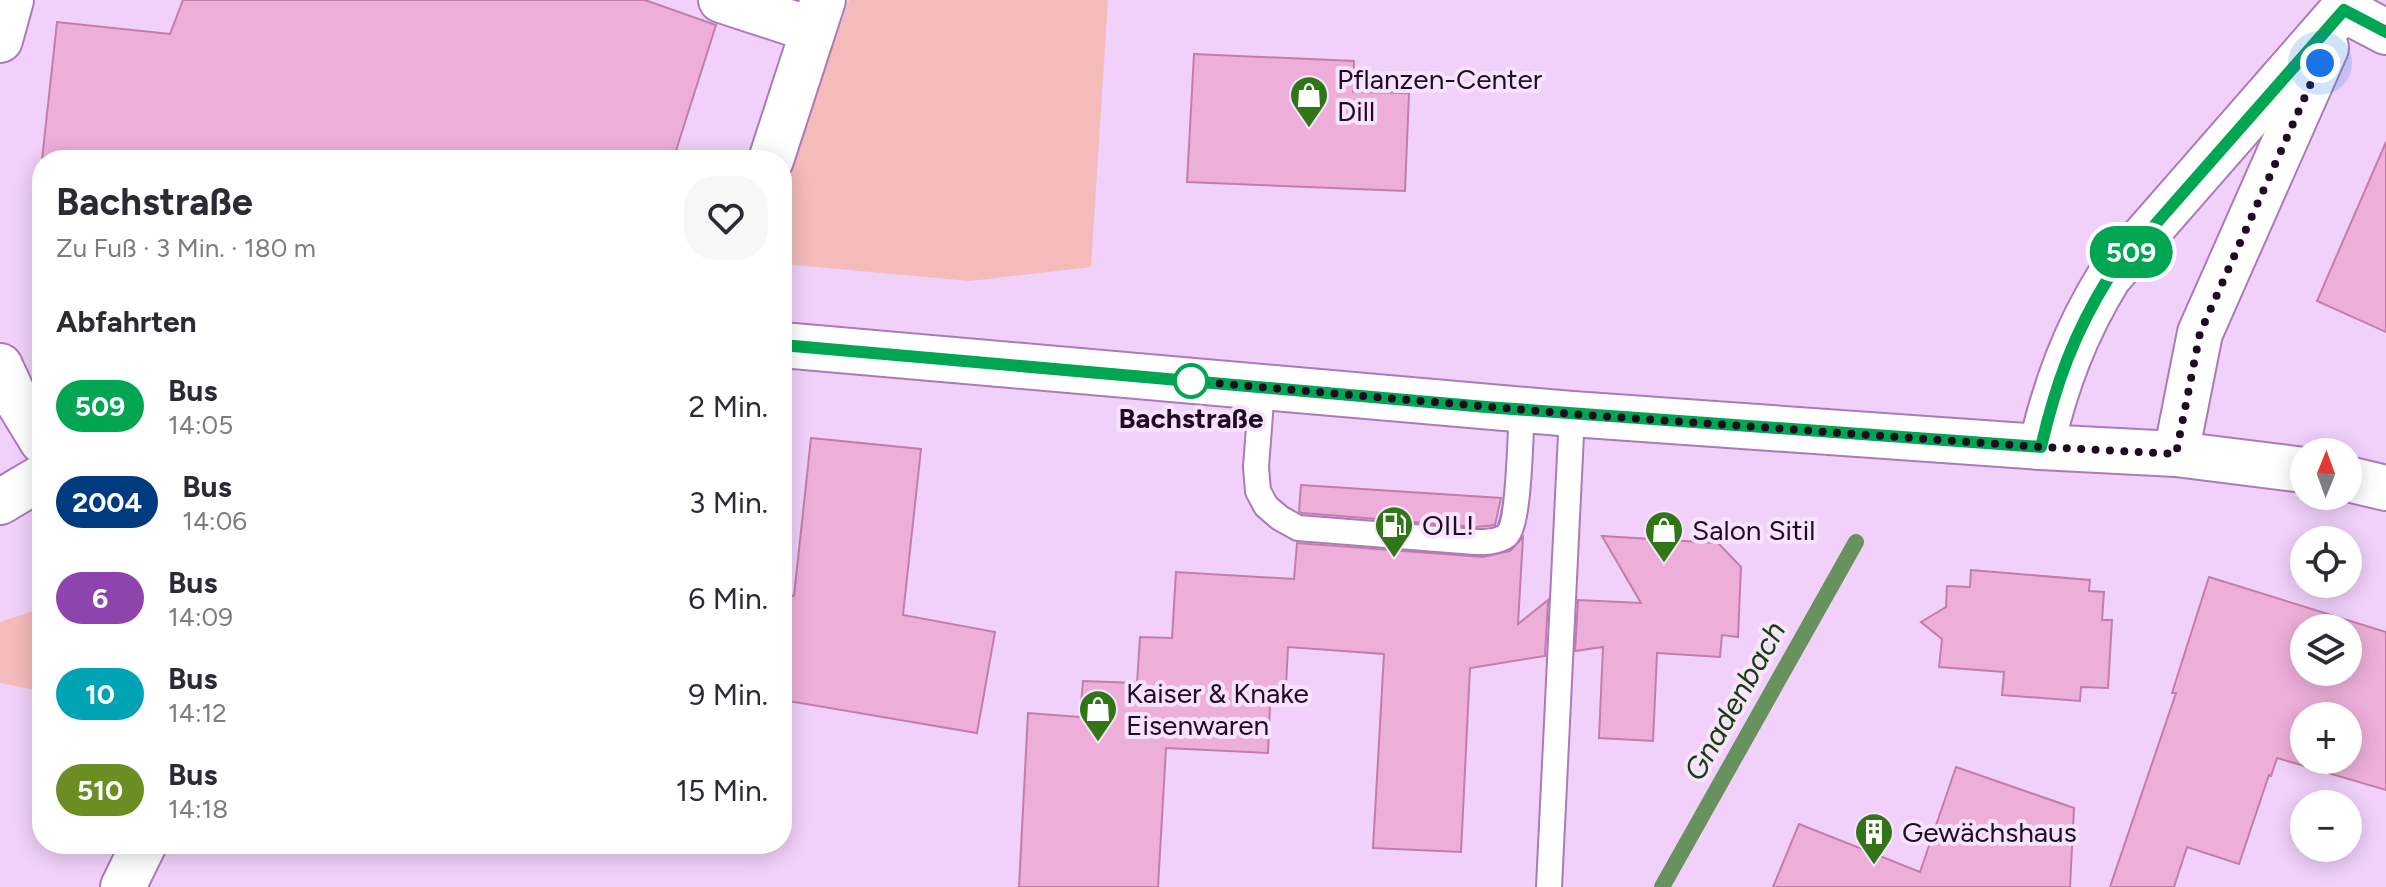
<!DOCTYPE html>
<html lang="de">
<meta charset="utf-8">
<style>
:root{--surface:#fff;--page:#f7f7f7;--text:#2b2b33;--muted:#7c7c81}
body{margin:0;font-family:Figtree,sans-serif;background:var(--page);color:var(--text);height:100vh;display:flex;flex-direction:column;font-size:30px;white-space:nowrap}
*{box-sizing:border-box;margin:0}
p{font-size:26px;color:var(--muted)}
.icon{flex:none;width:44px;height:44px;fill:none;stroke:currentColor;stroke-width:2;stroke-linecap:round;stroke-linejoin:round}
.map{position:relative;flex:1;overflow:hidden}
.sheet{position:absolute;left:32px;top:150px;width:760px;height:704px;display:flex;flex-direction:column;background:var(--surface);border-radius:32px;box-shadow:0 4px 20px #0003}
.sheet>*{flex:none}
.badge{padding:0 16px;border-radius:26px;font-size:28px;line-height:52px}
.needle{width:52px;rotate:1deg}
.tools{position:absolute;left:2290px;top:438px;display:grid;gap:16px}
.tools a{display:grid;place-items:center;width:72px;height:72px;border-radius:50%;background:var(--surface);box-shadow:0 4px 20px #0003;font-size:40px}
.you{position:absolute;width:40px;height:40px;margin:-20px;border:6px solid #fff;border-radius:50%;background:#1a73e8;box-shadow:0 0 0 12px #1a73e833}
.map>.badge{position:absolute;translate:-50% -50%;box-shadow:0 0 0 4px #fff}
h2{padding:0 24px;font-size:30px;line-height:72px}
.round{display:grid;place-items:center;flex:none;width:84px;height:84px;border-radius:32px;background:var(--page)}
.head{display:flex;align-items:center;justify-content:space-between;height:136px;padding:0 24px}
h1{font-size:38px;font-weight:700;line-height:60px}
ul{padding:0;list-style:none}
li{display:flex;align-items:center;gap:24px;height:96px;padding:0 24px}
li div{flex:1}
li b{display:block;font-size:30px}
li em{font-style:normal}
li .badge{min-width:88px;font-weight:700;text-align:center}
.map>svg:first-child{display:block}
.green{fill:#f4bbba}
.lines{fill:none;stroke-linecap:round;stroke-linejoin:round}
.stream{stroke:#68925d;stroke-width:16}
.building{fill:#edafd9;stroke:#c37dad;stroke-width:2;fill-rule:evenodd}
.service-casing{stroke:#ab7ab8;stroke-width:28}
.minor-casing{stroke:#ab7ab8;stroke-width:48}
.secondary-casing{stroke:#ab7ab8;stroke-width:48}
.service{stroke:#fff;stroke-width:24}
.minor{stroke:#fff;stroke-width:44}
.secondary{stroke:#fff;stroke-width:44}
.line-casing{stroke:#fff;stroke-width:18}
.line{stroke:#00a651;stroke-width:12}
.walk{stroke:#1f0c24;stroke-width:8;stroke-dasharray:0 14.4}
.stop-dot{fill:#fff;stroke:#00a651;stroke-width:4}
.labels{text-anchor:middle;stroke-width:8;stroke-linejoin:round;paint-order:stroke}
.poi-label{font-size:28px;fill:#1f0c24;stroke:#f8e3fe;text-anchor:start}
.stop-label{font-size:28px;font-weight:bold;fill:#1f0c24;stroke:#f8e3fe}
.water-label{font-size:30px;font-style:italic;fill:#153f05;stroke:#f8e3fe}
</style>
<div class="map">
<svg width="2386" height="887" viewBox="0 0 2386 887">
<rect width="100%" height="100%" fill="#f1d1fa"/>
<!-- green -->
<g class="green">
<polygon points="849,0 1108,0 1091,267 970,281 782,264 784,190"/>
<polygon points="42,608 42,691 0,683 0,622"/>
</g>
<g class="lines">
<!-- stream -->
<polyline class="stream" points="1662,887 1856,542"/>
</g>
<!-- building -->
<g class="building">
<polygon points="183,0 645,0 716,25 673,160 42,160 57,22 170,34"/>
<polygon points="1194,54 1354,61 1353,92 1409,93 1405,191 1187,182"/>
<polygon points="2386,142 2386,332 2317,301"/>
<polygon points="811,438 921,449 903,615 995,632 977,733 782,700 782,594 794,596"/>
<polygon points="1301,485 1501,498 1495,525 1476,527 1302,513 1299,511"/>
<polygon points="1602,536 1718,543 1741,567 1738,637 1722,635 1720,657 1657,653 1653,741 1599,738 1603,647 1575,651 1578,600 1641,603"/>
<polygon points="1523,537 1518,624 1548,600 1545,656 1470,668 1461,852 1373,848 1384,654 1288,647 1285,705 1270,705 1268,753 1166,748 1158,887 1019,887 1028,713 1080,717 1083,681 1137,683 1140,637 1172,638 1176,572 1294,579 1297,543 1483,557 1510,551"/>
<polygon points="1971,570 2090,580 2089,591 2104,592 2102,620 2112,620 2108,688 2081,687 2080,701 2002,695 2004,672 1939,667 1942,639 1921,622 1946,607 1947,586 1970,587"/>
<path d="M 2209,577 L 2386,632 L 2386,790 L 2277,758 L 2271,776 L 2269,775 L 2239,864 L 2187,847 L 2174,887 L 2110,887 L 2176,693 L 2172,693 ZM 2304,628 L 2348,628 L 2348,672 L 2304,672 ZM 2304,716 L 2348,716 L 2348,760 L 2304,760 Z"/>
<polygon points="1956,767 2074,808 2070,887 1773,887 1799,824 1920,872"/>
</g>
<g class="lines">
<!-- service casing -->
<g class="service-casing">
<g id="service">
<path d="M 1262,388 L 1256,467 L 1258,491 L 1266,506 L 1280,518 L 1298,528 L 1475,542 C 1485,542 1498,542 1506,536 C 1520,525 1520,431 1522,410"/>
<polyline points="1549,887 1572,414"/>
</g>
</g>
<!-- minor casing -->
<g class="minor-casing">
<g id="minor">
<polyline points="721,0 813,30"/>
<polyline points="2344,10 2386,32"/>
<polyline points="0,40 11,0"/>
<polyline points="771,160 823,0"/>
<polyline points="0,366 12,392 42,441"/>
<path d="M 2041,447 C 2056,384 2075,332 2109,277 L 2351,0"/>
<polyline points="2176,454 2200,333 2326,48"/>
<polyline points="123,887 144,844"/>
</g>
</g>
<!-- secondary casing -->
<g class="secondary-casing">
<g id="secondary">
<polyline points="782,345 1572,414 2041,447 2176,454 2304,470"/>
<polyline points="2348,479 2386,488"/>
<polyline points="0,502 42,477"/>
</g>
</g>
<!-- service -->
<use href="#service" class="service"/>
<!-- minor -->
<use href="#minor" class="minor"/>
<!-- secondary -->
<use href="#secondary" class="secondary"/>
</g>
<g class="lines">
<!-- line casing -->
<g class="line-casing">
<path id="line" d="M 782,345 L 1486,407 L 2041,447 C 2056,383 2074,333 2109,277 L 2344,10 L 2386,32"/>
</g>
<!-- line -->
<use href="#line" class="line"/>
<!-- walk -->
<polyline class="walk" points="1191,381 1572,414 2041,447 2176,454 2200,333 2320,63"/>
</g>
<!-- icons -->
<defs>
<g id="shop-pin" transform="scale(2)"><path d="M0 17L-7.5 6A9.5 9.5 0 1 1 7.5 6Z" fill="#307617" stroke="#f8e3fe"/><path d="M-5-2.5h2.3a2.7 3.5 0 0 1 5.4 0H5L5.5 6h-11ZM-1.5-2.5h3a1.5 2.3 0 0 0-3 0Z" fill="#fff"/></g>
<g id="fuel-pin" transform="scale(2)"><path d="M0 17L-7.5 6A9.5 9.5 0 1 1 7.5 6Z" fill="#307617" stroke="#f8e3fe"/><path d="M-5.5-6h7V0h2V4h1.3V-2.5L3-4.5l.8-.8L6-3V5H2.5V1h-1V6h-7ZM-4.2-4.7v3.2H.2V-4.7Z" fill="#fff"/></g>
<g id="building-pin" transform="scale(2)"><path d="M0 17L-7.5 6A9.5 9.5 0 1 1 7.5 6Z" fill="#307617" stroke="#f8e3fe"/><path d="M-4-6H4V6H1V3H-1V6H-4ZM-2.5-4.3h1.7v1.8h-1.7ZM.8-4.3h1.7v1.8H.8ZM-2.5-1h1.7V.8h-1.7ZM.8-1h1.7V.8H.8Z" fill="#fff"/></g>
</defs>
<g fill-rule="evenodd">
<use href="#shop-pin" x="1309" y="95"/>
<use href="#fuel-pin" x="1394" y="525"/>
<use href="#shop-pin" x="1664" y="530"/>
<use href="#shop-pin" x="1098" y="709"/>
<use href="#building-pin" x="1874" y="832"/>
</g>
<!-- markers -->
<circle class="stop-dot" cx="1191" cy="381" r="16"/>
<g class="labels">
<!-- poi labels -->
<g class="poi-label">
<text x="1337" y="89">Pflanzen-Center<tspan x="1337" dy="32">Dill</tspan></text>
<text x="1422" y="535">OIL!</text>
<text x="1692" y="540">Salon Sitil</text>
<text x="1126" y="703">Kaiser &amp; Knake<tspan x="1126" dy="32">Eisenwaren</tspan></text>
<text x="1902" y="842">Gewächshaus</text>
</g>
<!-- stop labels -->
<g class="stop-label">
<text x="1191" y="428">Bachstraße</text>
</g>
<!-- water labels -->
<g class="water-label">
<text transform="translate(1735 701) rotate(-61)" y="10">Gnadenbach</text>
</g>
</g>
</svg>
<div class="tools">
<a><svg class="needle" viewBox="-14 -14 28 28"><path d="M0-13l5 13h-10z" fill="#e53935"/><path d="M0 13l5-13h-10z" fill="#7c7c81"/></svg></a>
<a><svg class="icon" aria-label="locate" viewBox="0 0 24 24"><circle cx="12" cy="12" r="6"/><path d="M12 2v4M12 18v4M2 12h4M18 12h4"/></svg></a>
<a><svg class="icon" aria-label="layers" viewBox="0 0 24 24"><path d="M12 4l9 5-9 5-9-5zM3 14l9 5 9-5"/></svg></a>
<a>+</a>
<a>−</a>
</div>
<div class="you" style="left:2320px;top:63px"></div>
<b class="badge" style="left:2131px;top:252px;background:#00a651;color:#fff">509</b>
<section class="sheet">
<div class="head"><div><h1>Bachstraße</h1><p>Zu Fuß · 3 Min. · 180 m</p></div><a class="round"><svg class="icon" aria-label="heart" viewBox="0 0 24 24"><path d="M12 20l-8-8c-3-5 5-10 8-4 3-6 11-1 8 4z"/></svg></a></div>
<h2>Abfahrten</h2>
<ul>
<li><span class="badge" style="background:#00a651;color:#fff">509</span><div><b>Bus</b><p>14:05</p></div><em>2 Min.</em></li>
<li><span class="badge" style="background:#003b80;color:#fff">2004</span><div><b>Bus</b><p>14:06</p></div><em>3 Min.</em></li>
<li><span class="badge" style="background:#8e44ad;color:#fff">6</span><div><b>Bus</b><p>14:09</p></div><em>6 Min.</em></li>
<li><span class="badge" style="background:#00a3b4;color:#fff">10</span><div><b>Bus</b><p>14:12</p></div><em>9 Min.</em></li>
<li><span class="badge" style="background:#6b8e23;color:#fff">510</span><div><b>Bus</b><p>14:18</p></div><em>15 Min.</em></li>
</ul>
</section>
</div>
